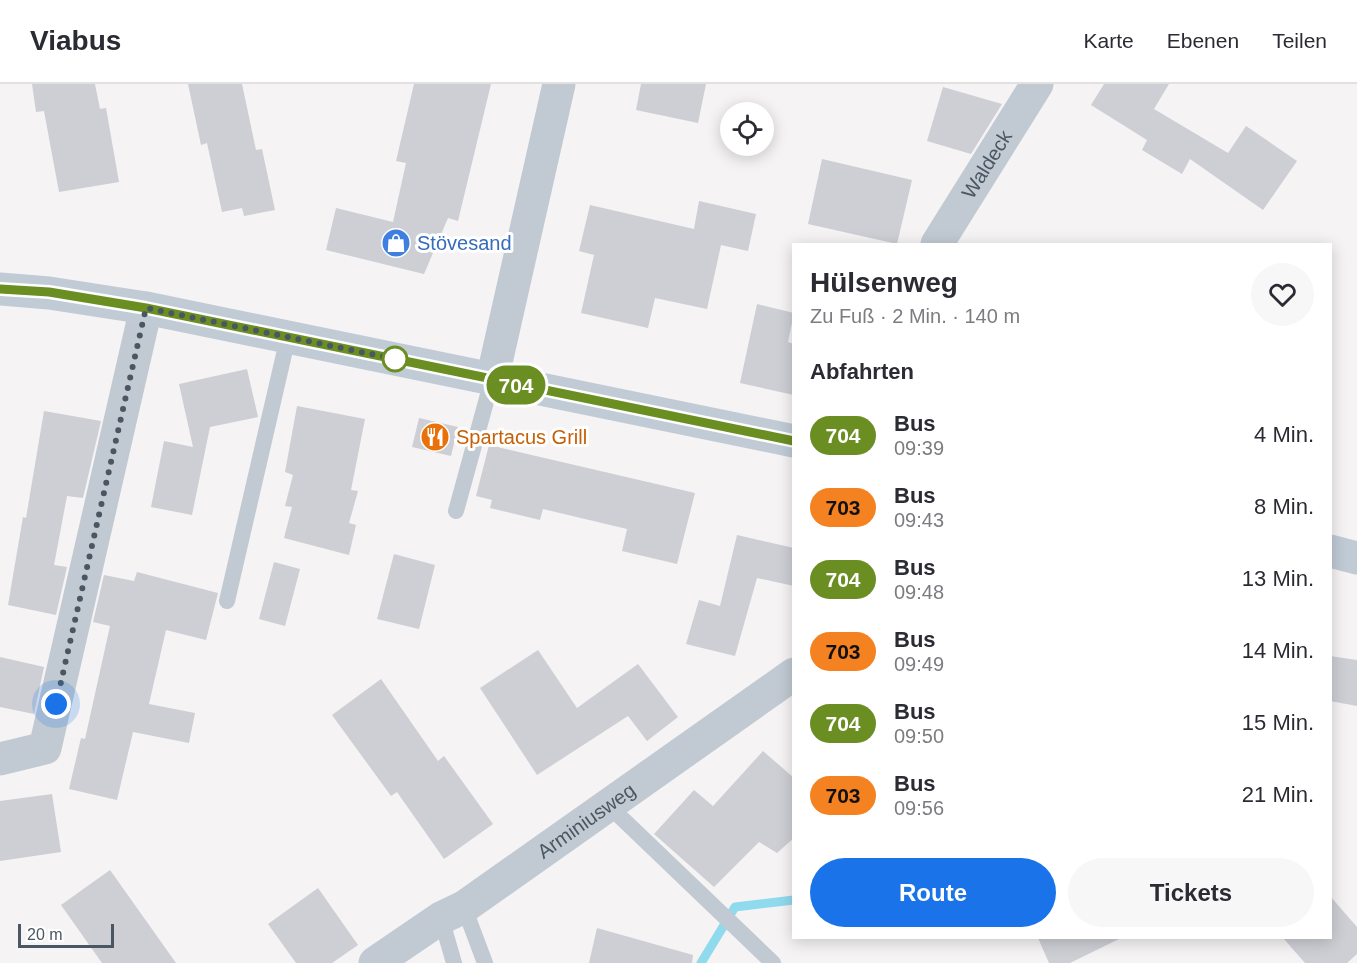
<!DOCTYPE html>
<html lang="de">
<meta charset="utf-8">
<style>
:root{--surface:#fff;--page:#f7f7f7;--text:#2b2b33;--muted:#7c7c81;--line:#e1e1e2;--accent:#1a73e8}
body{margin:0;font-family:Helvetica,sans-serif;background:var(--page);color:var(--text);height:100vh;display:flex;flex-direction:column;font-size:22px;white-space:nowrap}
*{box-sizing:border-box;margin:0}
p{font-size:20px;color:var(--muted)}
.icon{flex:none;width:33px;height:33px;fill:none;stroke:currentColor;stroke-width:2;stroke-linecap:round;stroke-linejoin:round}
.map{position:relative;flex:1;overflow:hidden}
.sheet{position:absolute;left:792px;top:159px;width:540px;height:696px;display:flex;flex-direction:column;background:var(--surface);border-radius:0px;box-shadow:0 3px 15px #0003}
.sheet>*{flex:none}
.badge{padding:0 12px;border-radius:20px;font-size:21px;line-height:39px}
.tools{position:absolute;left:720px;top:18px;display:grid;gap:12px}
.tools a{display:grid;place-items:center;width:54px;height:54px;border-radius:50%;background:var(--surface);box-shadow:0 3px 15px #0003;font-size:30px}
.scale{position:absolute;left:18px;bottom:15px;width:96px;box-sizing:border-box;padding-left:6px;border:3px solid #4a5661;border-top:0;font-size:16px;line-height:21px;white-space:nowrap;color:#4a5661;-webkit-text-stroke:4px #fff;paint-order:stroke}
.you{position:absolute;width:30px;height:30px;margin:-15px;border:4px solid #fff;border-radius:50%;background:#1a73e8;box-shadow:0 0 0 9px #1a73e833}
.map>.badge{position:absolute;translate:-50% -50%;box-shadow:0 0 0 3px #fff}
h2{padding:0 18px;font-size:22px;line-height:54px}
.round{display:grid;place-items:center;flex:none;width:63px;height:63px;border-radius:32px;background:var(--page)}
.overview{display:flex;align-items:center;justify-content:space-between;height:102px;padding:0 18px}
h1{font-size:28px;font-weight:700;line-height:45px}
.button{display:flex;gap:12px;margin-top:auto;padding:12px 18px}
.button a{flex:1;height:69px;border-radius:36px;background:var(--accent);color:#fff;font-size:24px;font-weight:700;line-height:69px;text-align:center}
.button a+a{background:var(--page);color:var(--text)}
ul{padding:0;list-style:none}
li{display:flex;align-items:center;gap:18px;height:72px;padding:0 18px}
li div{flex:1}
li b{display:block;font-size:22px}
li em{font-style:normal}
li .badge{min-width:66px;font-weight:700;text-align:center}
header{display:flex;align-items:center;gap:36px;box-sizing:border-box;height:84px;padding:0 30px;background:var(--surface);border-bottom:2px solid var(--line)}
header strong{font-size:28px}
nav{display:flex;gap:33px;margin-inline-start:auto;font-size:21px}
.map>svg:first-child{display:block}
.lines{fill:none;stroke-linecap:round;stroke-linejoin:round}
.stream{stroke:#90daee;stroke-width:9}
.building{fill:#cdcfd5}
.service{stroke:#c1cad2;stroke-width:16}
.minor{stroke:#c1cad2;stroke-width:33}
.secondary{stroke:#c1cbd6;stroke-width:33}
.line-casing{stroke:#fff;stroke-width:14}
.line{stroke:#6b8e23;stroke-width:9}
.walk{stroke:#4a5661;stroke-width:6;stroke-dasharray:0 10.8}
.stop-dot{fill:#fff;stroke:#6b8e23;stroke-width:3}
.labels{text-anchor:middle;stroke-width:6;stroke-linejoin:round;paint-order:stroke}
.street-label{font-size:20px;fill:#4a5661;stroke:#fff}
.shop-label{font-size:20px;fill:#366cbe;stroke:#fff;text-anchor:start}
.food-label{font-size:20px;fill:#c56008;stroke:#fff;text-anchor:start}
</style>
<header>
<strong>Viabus</strong>
<nav><a>Karte</a><a>Ebenen</a><a>Teilen</a></nav>
</header>
<div class="map">
<svg width="1357" height="879" viewBox="0 0 1357 879">
<rect width="100%" height="100%" fill="#f5f3f3"/>
<g class="lines">
<!-- stream -->
<polyline class="stream" points="701,879 735,823 794,816"/>
</g>
<!-- building -->
<g class="building">
<polygon points="32,0 95,0 100,25 106,24 119,98 59,108 44,27 36,28"/>
<polygon points="188,0 242,0 256,66 262,65 275,126 244,132 242,124 222,128 207,59 201,61"/>
<polygon points="414,0 491,0 458,137 448,134 424,190 326,166 336,124 393,138 406,79 396,77"/>
<polygon points="641,0 706,0 698,39 636,26"/>
<polygon points="1104,0 1169,0 1154,25 1228,69 1246,42 1297,77 1263,126 1190,75 1182,90 1142,66 1147,56 1091,21"/>
<polygon points="943,3 1002,20 971,70 927,57"/>
<polygon points="822,75 912,96 897,160 808,140"/>
<polygon points="699,117 756,130 748,167 721,161 707,225 655,214 648,244 581,229 594,171 579,167 590,121 694,145"/>
<polygon points="757,220 794,229 788,258 794,260 794,311 740,299"/>
<polygon points="247,285 258,333 210,343 192,431 151,423 164,357 193,363 179,300"/>
<polygon points="297,322 365,335 351,406 358,407 349,439 356,441 349,471 284,454 292,423 285,422 293,391 285,388"/>
<polygon points="44,327 101,337 83,414 67,412 54,481 67,483 56,531 8,521 23,433 26,434"/>
<polygon points="419,334 458,343 451,372 412,363"/>
<polygon points="489,361 695,409 677,480 622,467 627,445 543,425 540,436 490,424 492,416 476,412"/>
<polygon points="737,451 794,464 794,502 757,494 735,572 686,560 699,516 720,522"/>
<polygon points="394,470 435,481 419,545 377,535"/>
<polygon points="274,478 300,485 285,542 259,535"/>
<polygon points="137,488 218,509 206,556 166,546 149,620 195,629 189,659 133,648 117,716 69,705 81,654 85,655 110,542 93,538 104,491 134,497"/>
<polygon points="538,566 577,624 638,580 678,633 647,657 628,632 537,691 480,604"/>
<polygon points="1330,572 1357,576 1357,622 1330,617"/>
<polygon points="0,573 44,583 34,630 0,623"/>
<polygon points="381,595 438,677 444,672 493,740 444,775 397,708 391,712 332,631"/>
<polygon points="763,667 794,694 794,754 777,769 759,758 714,803 654,750 694,706 713,722"/>
<polygon points="52,710 61,768 0,777 0,717"/>
<polygon points="110,786 176,879 102,879 61,821"/>
<polygon points="318,804 358,861 332,879 296,879 268,840"/>
<polygon points="1330,812 1357,843 1357,870 1347,879 1305,879 1283,854 1330,854"/>
<polygon points="597,844 693,871 692,879 589,879"/>
<polygon points="1038,854 1121,854 1070,879 1049,879"/>
</g>
<g class="lines">
<!-- service -->
<g class="service">
<polyline points="456,427 492,296"/>
<polyline points="227,517 288,253"/>
<polyline points="608,721 773,879"/>
<polyline points="464,823 485,879"/>
<polyline points="441,834 454,879"/>
</g>
<!-- minor -->
<g class="minor">
<path id="s1" d="M 937,160 L 1037,0"/>
<polyline points="492,296 559,0"/>
<polyline points="0,675 45,664 146,224"/>
<path id="s2" d="M 375,879 L 441,834 L 464,823 L 794,590"/>
</g>
<!-- secondary -->
<g class="secondary">
<polyline points="0,205 49,209 146,224 794,357"/>
<polyline points="1330,467 1357,474"/>
</g>
</g>
<g class="lines">
<!-- line casing -->
<g class="line-casing">
<polyline id="line" points="0,205 49,208 146,224 794,357"/>
</g>
<!-- line -->
<use href="#line" class="line"/>
<!-- walk -->
<polyline class="walk" points="56,620 146,224 395,275"/>
</g>
<!-- icons -->
<defs>
<g id="shop-disc" transform="scale(1.5)"><circle r="9.5" fill="#3f7fe0" stroke="#fff"/><path d="M-5-2.5h2.3a2.7 3.5 0 0 1 5.4 0H5L5.5 6h-11ZM-1.5-2.5h3a1.5 2.3 0 0 0-3 0Z" fill="#fff"/></g>
<g id="restaurant-disc" transform="scale(1.5)"><circle r="9.5" fill="#e8710a" stroke="#fff"/><path d="M-5-6h1v4h1v-4h1v4h1v-4h1v5L-1.5 .5V6h-2V.5L-5-1ZM5-6V6H3V1.5H1.5Q1.5-4 5-6Z" fill="#fff"/></g>
</defs>
<g fill-rule="evenodd">
<use href="#shop-disc" x="396" y="159"/>
<use href="#restaurant-disc" x="435" y="353"/>
</g>
<!-- markers -->
<circle class="stop-dot" cx="395" cy="275" r="12"/>
<g class="labels">
<!-- street labels -->
<g class="street-label">
<text dy="7" stroke="none"><textPath href="#s1" startOffset="94">Waldeck</textPath></text>
<text dy="7" stroke="none"><textPath href="#s2" startOffset="255">Arminiusweg</textPath></text>
</g>
<!-- shop labels -->
<g class="shop-label">
<text x="417" y="166">Stövesand</text>
</g>
<!-- food labels -->
<g class="food-label">
<text x="456" y="360">Spartacus Grill</text>
</g>
</g>
</svg>
<div class="tools">
<a><svg class="icon" aria-label="locate" viewBox="0 0 24 24"><circle cx="12" cy="12" r="6"/><path d="M12 2v4M12 18v4M2 12h4M18 12h4"/></svg></a>
</div>
<div class="scale">20 m</div>
<div class="you" style="left:56px;top:620px"></div>
<b class="badge" style="left:516px;top:301px;background:#6b8e23;color:#fff">704</b>
<section class="sheet">
<div class="overview"><div><h1>Hülsenweg</h1><p>Zu Fuß · 2 Min. · 140 m</p></div><a class="round"><svg class="icon" aria-label="heart" viewBox="0 0 24 24"><path d="M12 20l-8-8c-3-5 5-10 8-4 3-6 11-1 8 4z"/></svg></a></div>
<h2>Abfahrten</h2>
<ul>
<li><span class="badge" style="background:#6b8e23;color:#fff">704</span><div><b>Bus</b><p>09:39</p></div><em>4 Min.</em></li>
<li><span class="badge" style="background:#f58220;color:#111">703</span><div><b>Bus</b><p>09:43</p></div><em>8 Min.</em></li>
<li><span class="badge" style="background:#6b8e23;color:#fff">704</span><div><b>Bus</b><p>09:48</p></div><em>13 Min.</em></li>
<li><span class="badge" style="background:#f58220;color:#111">703</span><div><b>Bus</b><p>09:49</p></div><em>14 Min.</em></li>
<li><span class="badge" style="background:#6b8e23;color:#fff">704</span><div><b>Bus</b><p>09:50</p></div><em>15 Min.</em></li>
<li><span class="badge" style="background:#f58220;color:#111">703</span><div><b>Bus</b><p>09:56</p></div><em>21 Min.</em></li>
</ul>
<div class="button"><a>Route</a><a>Tickets</a></div>
</section>
</div>
